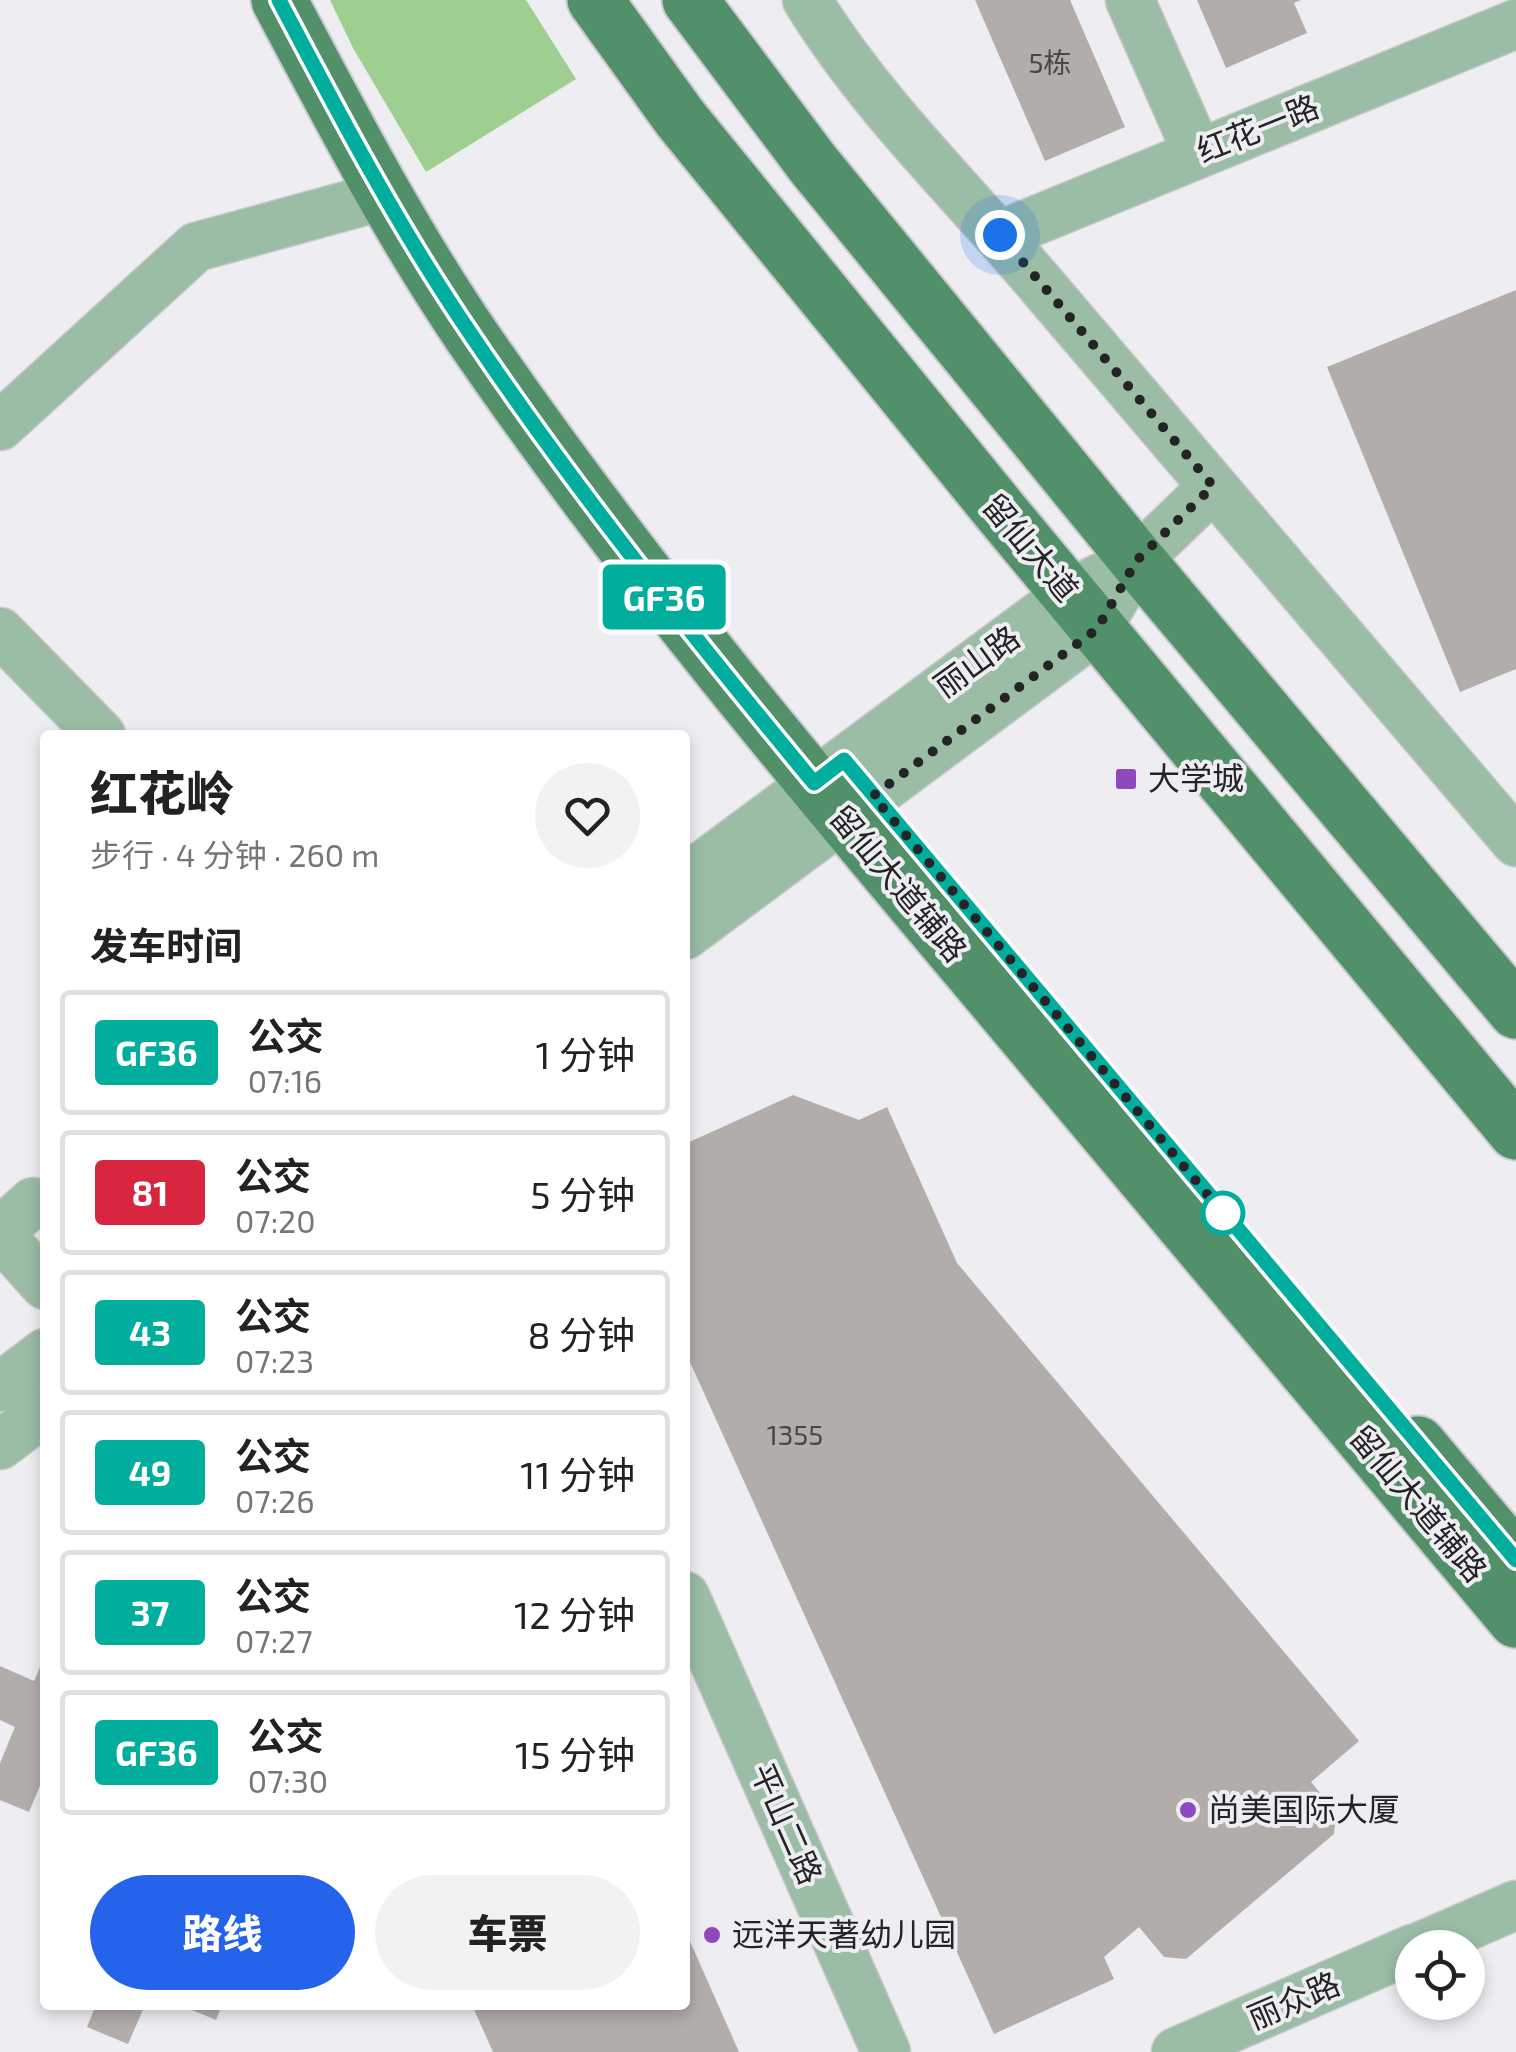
<!DOCTYPE html>
<html lang="zh">
<meta charset="utf-8">
<style>
:root{--surface:#fff;--page:#f2f2f2;--text:#222;--muted:#767676;--line:#e0e0e0;--accent:#2563eb}
body{margin:0;font-family:"Exo 2","Noto Sans SC",sans-serif;background:var(--page);color:var(--text);height:100vh;display:flex;flex-direction:column;font-size:38px;white-space:nowrap}
*{box-sizing:border-box;margin:0}
p{font-size:32px;color:var(--muted)}
.icon{flex:none;width:55px;height:55px;fill:none;stroke:currentColor;stroke-width:2;stroke-linecap:round;stroke-linejoin:round}
.map{position:relative;flex:1;overflow:hidden}
.drawer{position:absolute;left:40px;top:730px;width:650px;height:1280px;display:flex;flex-direction:column;background:var(--surface);border-radius:10px;box-shadow:0 5px 15px #0003}
.drawer>*{flex:none}
.badge{padding:0 20px;border-radius:8px;font-size:35px;line-height:65px}
.buttons{position:absolute;left:1395px;top:1930px;display:grid;gap:20px}
.buttons a{display:grid;place-items:center;width:90px;height:90px;border-radius:50%;background:var(--surface);box-shadow:0 5px 15px #0003;font-size:50px}
.you{position:absolute;width:50px;height:50px;margin:-25px;border:8px solid #fff;border-radius:50%;background:#1a73e8;box-shadow:0 0 0 15px #1a73e833}
.map>.badge{position:absolute;translate:-50% -50%;box-shadow:0 0 0 5px #fff}
h2{padding:0 50px;font-size:38px;line-height:90px}
.round{display:grid;place-items:center;flex:none;width:105px;height:105px;border-radius:52px;background:var(--page)}
.head{display:flex;align-items:center;justify-content:space-between;height:170px;padding:0 50px}
h1{font-size:48px;font-weight:800;line-height:75px}
.action{display:flex;gap:20px;margin-top:auto;padding:20px 50px}
.action a{flex:1;height:115px;border-radius:60px;background:var(--accent);color:#fff;font-size:40px;font-weight:800;line-height:115px;text-align:center}
.action a+a{background:var(--page);color:var(--text)}
ul{padding:0;list-style:none}
li{display:flex;align-items:center;gap:30px;height:125px;margin:0 20px 15px;padding:0 30px;border:5px solid var(--line);border-radius:10px}
li div{flex:1}
li b{display:block;font-size:38px}
li em{font-style:normal}
li .badge{min-width:110px;font-weight:700;text-align:center}
.map>svg:first-child{display:block}
.green{fill:#9fce91}
.building{fill:#b2acab}
.lines{fill:none;stroke-linecap:round;stroke-linejoin:round}
.minor-casing{stroke:#c9c9cd;stroke-width:51}
.major-casing{stroke:#c9c9cd;stroke-width:59}
.minor{stroke:#9bbca5;stroke-width:48}
.major{stroke:#519069;stroke-width:55}
.line-casing{stroke:#fff;stroke-width:22}
.line{stroke:#01ad9c;stroke-width:15}
.walk{stroke:#242426;stroke-width:10;stroke-dasharray:0 18}
.poi-dot{fill:#9049bc;stroke:#ededf2;stroke-width:4}
.stop-dot{fill:#fff;stroke:#01ad9c;stroke-width:5}
.labels{text-anchor:middle;stroke-width:8;stroke-linejoin:round;paint-order:stroke}
.number-label{font-size:28px;fill:#484647}
.street-label{font-size:32px;fill:#242426;stroke:#ededf2}
.poi-label{font-size:32px;fill:#242426;stroke:#ededf2;text-anchor:start}
</style>
<div class="map">
<svg width="1516" height="2052" viewBox="0 0 1516 2052">
<rect width="100%" height="100%" fill="#ededf2"/>
<!-- green -->
<polygon class="green" points="330,0 526,0 576,79 426,172 353,48"/>
<!-- building -->
<g class="building">
<polygon points="975,0 1070,0 1125,127 1045,161"/>
<polygon points="1197,0 1301,0 1294,3 1307,33 1226,68"/>
<polygon points="1516,290 1516,669 1460,692 1327,367"/>
<polygon points="793,1095 859,1120 887,1107 957,1263 1359,1741 1311,1782 1336,1812 1334,1834 1186,1959 1164,1957 1139,1927 1104,1957 1114,1979 994,2034 685,1351 685,1144"/>
<polygon points="45,1656 45,1774 29,1812 0,1800 0,1763 15,1727 0,1720 0,1666 34,1681"/>
<polygon points="685,1930 739,2052 493,2052 472,2005 685,2005"/>
<polygon points="96,2005 145,2005 128,2044 87,2027"/>
<polygon points="180,2005 222,2005 216,2020"/>
</g>
<g class="lines">
<!-- minor casing -->
<g class="minor-casing">
<g id="minor">
<path d="M 807,0 C 872,106 964,193 1043,287 C 1201,472 1358,657 1516,842"/>
<polyline points="1130,0 1198,154"/>
<polyline points="1000,235 1516,24"/>
<polyline points="0,426 196,247 364,201"/>
<polyline points="0,632 101,735"/>
<polyline points="685,879 1069,594 1102,577"/>
<polyline points="685,935 1097,629 1137,560 1213,487"/>
<polyline points="0,1232 33,1202"/>
<polyline points="0,1235 45,1285"/>
<polyline points="0,1387 45,1353"/>
<polyline points="0,1445 45,1411"/>
<polyline points="685,1596 886,2052"/>
<polyline points="1417,1948 1516,1905"/>
<polyline points="1176,2052 1412,1949"/>
</g>
</g>
<!-- major casing -->
<g class="major-casing">
<g id="major">
<path d="M 279,0 C 340,115 400,231 473,338 C 630,567 809,779 988,991 C 1164,1201 1340,1411 1516,1620"/>
<polyline points="595,0 680,118 1000,511 1516,1132"/>
<polyline points="690,0 813,164 1137,560 1516,1011"/>
<polyline points="1418,1444 1516,1560"/>
</g>
</g>
<!-- minor -->
<use href="#minor" class="minor"/>
<!-- major -->
<use href="#major" class="major"/>
</g>
<g class="lines">
<!-- line casing -->
<g class="line-casing">
<path id="line" d="M 279,0 C 339,114 399,229 472,336 C 577,492 695,639 814,783 L 844,760 L 1516,1560"/>
</g>
<!-- line -->
<use href="#line" class="line"/>
<!-- walk -->
<polyline class="walk" points="1000,235 1213,486 1137,560 1097,629 873,796 1223,1213"/>
</g>
<!-- markers -->
<g class="poi-dot">
<rect x="1114" y="767" width="24" height="24" rx="5"/>
<circle cx="1188" cy="1810" r="10"/>
<circle cx="712" cy="1935" r="10"/>
</g>
<circle class="stop-dot" cx="1223" cy="1213" r="20"/>
<g class="labels">
<!-- number labels -->
<g class="number-label">
<text x="1050" y="73">5栋</text>
<text x="795" y="1445">1355</text>
</g>
<!-- street labels -->
<g class="street-label">
<text transform="translate(1258 129) rotate(-22)" y="11">红花一路</text>
<text transform="translate(1030 548) rotate(50)" y="11">留仙大道</text>
<text transform="translate(977 662) rotate(-36)" y="11">丽山路</text>
<text transform="translate(898 884) rotate(50)" y="11">留仙大道辅路</text>
<text transform="translate(1418 1504) rotate(50)" y="11">留仙大道辅路</text>
<text transform="translate(786 1824) rotate(66)" y="11">平山二路</text>
<text transform="translate(1294 2001) rotate(-23)" y="11">丽众路</text>
</g>
<!-- poi labels -->
<g class="poi-label">
<text x="1148" y="790">大学城</text>
<text x="1208" y="1821">尚美国际大厦</text>
<text x="732" y="1946">远洋天著幼儿园</text>
</g>
</g>
</svg>
<div class="buttons">
<a><svg class="icon" aria-label="locate" viewBox="0 0 24 24"><circle cx="12" cy="12" r="6"/><path d="M12 2v4M12 18v4M2 12h4M18 12h4"/></svg></a>
</div>
<div class="you" style="left:1000px;top:235px"></div>
<b class="badge" style="left:664px;top:597px;background:#01ad9c;color:#fff">GF36</b>
<section class="drawer">
<div class="head"><div><h1>红花岭</h1><p>步行 · 4 分钟 · 260 m</p></div><a class="round"><svg class="icon" aria-label="heart" viewBox="0 0 24 24"><path d="M12 20l-8-8c-3-5 5-10 8-4 3-6 11-1 8 4z"/></svg></a></div>
<h2>发车时间</h2>
<ul>
<li><span class="badge" style="background:#01ad9c;color:#fff">GF36</span><div><b>公交</b><p>07:16</p></div><em>1 分钟</em></li>
<li><span class="badge" style="background:#d7263d;color:#fff">81</span><div><b>公交</b><p>07:20</p></div><em>5 分钟</em></li>
<li><span class="badge" style="background:#01ad9c;color:#fff">43</span><div><b>公交</b><p>07:23</p></div><em>8 分钟</em></li>
<li><span class="badge" style="background:#01ad9c;color:#fff">49</span><div><b>公交</b><p>07:26</p></div><em>11 分钟</em></li>
<li><span class="badge" style="background:#01ad9c;color:#fff">37</span><div><b>公交</b><p>07:27</p></div><em>12 分钟</em></li>
<li><span class="badge" style="background:#01ad9c;color:#fff">GF36</span><div><b>公交</b><p>07:30</p></div><em>15 分钟</em></li>
</ul>
<div class="action"><a>路线</a><a>车票</a></div>
</section>
</div>
